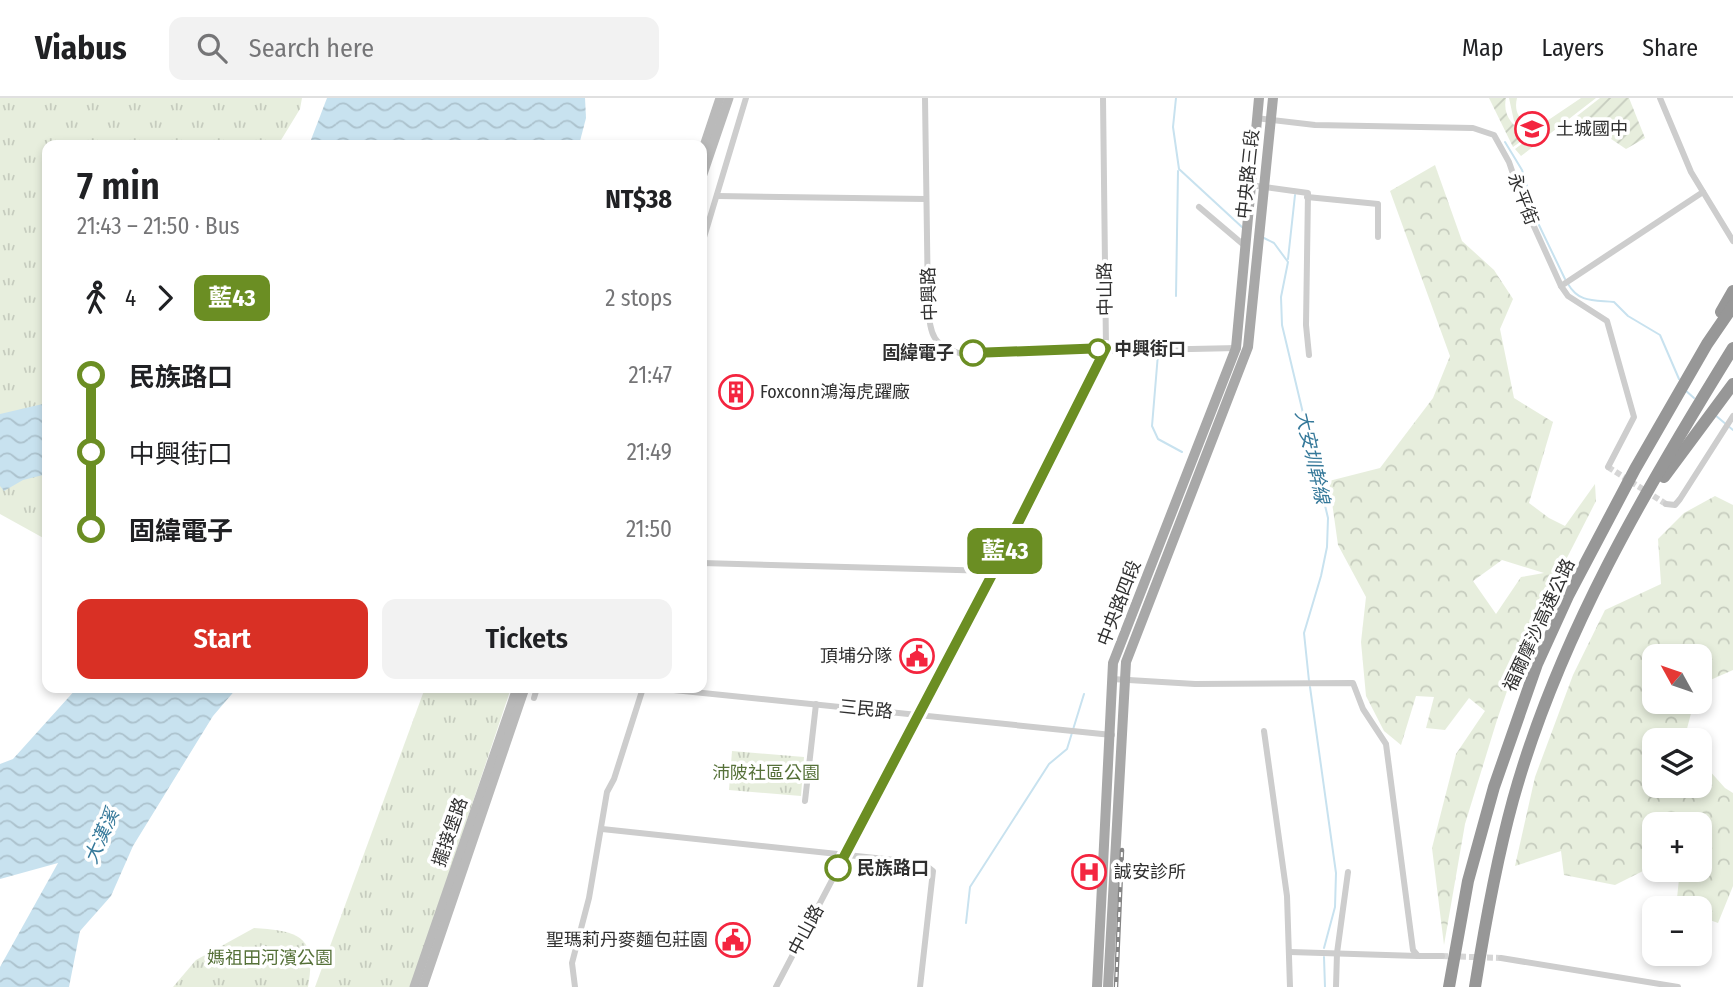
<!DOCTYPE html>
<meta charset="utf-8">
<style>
:root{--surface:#fff;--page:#f2f2f2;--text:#202124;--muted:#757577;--line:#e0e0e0;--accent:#d93025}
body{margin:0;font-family:"Fira Sans Condensed","Noto Sans TC",sans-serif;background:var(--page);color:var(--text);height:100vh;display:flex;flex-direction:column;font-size:26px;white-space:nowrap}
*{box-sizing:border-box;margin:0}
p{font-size:23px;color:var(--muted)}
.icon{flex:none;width:38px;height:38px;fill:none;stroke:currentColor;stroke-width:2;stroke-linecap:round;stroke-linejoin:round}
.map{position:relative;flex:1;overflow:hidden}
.drawer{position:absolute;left:42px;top:42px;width:665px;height:553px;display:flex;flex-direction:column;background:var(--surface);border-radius:14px;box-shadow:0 4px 10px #0003}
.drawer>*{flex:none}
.badge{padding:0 14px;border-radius:10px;font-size:24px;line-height:46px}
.needle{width:46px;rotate:310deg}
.buttons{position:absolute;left:1642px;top:546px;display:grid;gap:14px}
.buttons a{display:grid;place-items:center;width:70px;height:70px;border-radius:14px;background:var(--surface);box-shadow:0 4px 10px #0003;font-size:35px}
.map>.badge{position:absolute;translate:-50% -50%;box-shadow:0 0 0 4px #fff}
.legs{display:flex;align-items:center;gap:10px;height:77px;padding:0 35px;font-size:23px}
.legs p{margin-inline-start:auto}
.overview{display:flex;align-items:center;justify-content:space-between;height:119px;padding:0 35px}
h1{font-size:38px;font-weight:600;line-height:52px}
.primary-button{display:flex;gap:14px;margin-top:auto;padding:14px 35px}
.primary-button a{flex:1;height:80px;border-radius:14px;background:var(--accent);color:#fff;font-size:28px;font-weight:600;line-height:80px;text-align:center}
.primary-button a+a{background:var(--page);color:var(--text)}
ul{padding:0 35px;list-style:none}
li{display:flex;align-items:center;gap:24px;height:77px;font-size:26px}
li i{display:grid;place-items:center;width:10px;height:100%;margin:0 9px;background:currentColor}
li i::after{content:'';width:18px;height:18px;margin:-9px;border:5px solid;border-radius:50%;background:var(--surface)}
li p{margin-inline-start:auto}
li:first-child i{background:linear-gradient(#0000 50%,currentColor 0)}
li:last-child i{background:linear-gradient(currentColor 50%,#0000 0)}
header{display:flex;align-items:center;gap:42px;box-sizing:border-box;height:98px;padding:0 35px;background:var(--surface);border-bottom:2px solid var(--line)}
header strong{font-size:33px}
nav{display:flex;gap:38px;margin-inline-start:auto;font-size:24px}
.search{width:490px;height:63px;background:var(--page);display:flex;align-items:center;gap:18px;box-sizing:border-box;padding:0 24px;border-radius:14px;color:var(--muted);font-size:26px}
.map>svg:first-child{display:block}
.grass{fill:#e7eedd}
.forest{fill:url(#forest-crowns);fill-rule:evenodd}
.park{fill:url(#park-tufts)}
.garden{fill:url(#garden-furrows)}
.water{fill:url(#water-waves)}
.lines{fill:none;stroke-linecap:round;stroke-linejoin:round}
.stream{stroke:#c8e2ef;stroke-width:2}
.street-tunnel{stroke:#d6d6d6;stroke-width:6;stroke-dasharray:6 3;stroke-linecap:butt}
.street{stroke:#cdcdcd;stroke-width:6}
.secondary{stroke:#bababa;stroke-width:9}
.primary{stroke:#a8a8a8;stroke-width:10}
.highway{stroke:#979797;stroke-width:12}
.rail-casing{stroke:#858585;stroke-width:4.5}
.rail{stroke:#fff;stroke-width:2;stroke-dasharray:5;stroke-linecap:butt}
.line-1-casing{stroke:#fff;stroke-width:16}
.line-1{stroke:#6b8e23;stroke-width:10}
.stop-1-dot{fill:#fff;stroke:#6b8e23;stroke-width:3.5}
.labels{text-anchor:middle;stroke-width:7;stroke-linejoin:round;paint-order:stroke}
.poi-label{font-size:18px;fill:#303030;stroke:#fff;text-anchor:start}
.street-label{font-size:18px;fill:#303030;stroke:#fff}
.stop-label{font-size:18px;font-weight:bold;fill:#303030;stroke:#fff;text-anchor:start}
.park-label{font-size:18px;fill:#567139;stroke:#fff}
.water-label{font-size:19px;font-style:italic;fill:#36799a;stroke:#fff}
</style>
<header>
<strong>Viabus</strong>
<div class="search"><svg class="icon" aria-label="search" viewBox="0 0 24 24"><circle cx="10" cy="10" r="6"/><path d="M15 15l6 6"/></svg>Search here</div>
<nav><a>Map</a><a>Layers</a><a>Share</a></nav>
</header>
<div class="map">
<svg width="1733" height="889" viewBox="0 0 1733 889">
<defs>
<pattern id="forest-crowns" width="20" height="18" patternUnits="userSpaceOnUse" patternTransform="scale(1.75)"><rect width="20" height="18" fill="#e7eedd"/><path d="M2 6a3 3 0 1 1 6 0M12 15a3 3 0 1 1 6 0" fill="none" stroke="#c6ccbe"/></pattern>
<pattern id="park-tufts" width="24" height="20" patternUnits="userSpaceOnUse" patternTransform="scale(1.75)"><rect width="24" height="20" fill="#e7eedd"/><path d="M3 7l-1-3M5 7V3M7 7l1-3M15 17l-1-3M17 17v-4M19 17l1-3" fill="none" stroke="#c6ccbe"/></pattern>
<pattern id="garden-furrows" width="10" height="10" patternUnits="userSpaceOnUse" patternTransform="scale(1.75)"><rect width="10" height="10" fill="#e7eedd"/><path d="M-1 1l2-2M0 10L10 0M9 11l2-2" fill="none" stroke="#c6ccbe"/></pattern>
<pattern id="water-waves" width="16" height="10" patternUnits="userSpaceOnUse" patternTransform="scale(1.75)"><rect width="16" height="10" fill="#c8e2ef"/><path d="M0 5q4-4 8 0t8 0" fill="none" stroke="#acc2cd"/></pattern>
</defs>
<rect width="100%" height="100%" fill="#fff"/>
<!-- grass -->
<path class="grass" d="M 1509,0 L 1517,0 C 1513,16 1522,26 1538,29 L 1581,0 L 1596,0 L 1521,58 L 1515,51 L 1535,36 L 1514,23 Z"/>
<!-- forest -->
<g class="forest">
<path d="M 1435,67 L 1462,143 L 1494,172 L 1513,201 L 1500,231 L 1514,300 L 1553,324 L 1529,405 L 1549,420 L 1565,428 L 1595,386 L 1596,403 L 1524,544 L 1497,622 L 1465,726 L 1444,847 L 1432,750 L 1456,656 L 1485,613 L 1469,600 L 1445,632 L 1426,630 L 1434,599 L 1416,598 L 1401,647 L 1384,633 L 1366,598 L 1361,544 L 1366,499 L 1338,447 L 1329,383 L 1380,370 L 1433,300 L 1450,258 L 1390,93 ZM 1502,462 L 1544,475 L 1521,479 L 1496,516 L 1473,483 Z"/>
<path d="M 1715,398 L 1733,407 L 1733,572 L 1699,587 L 1699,558 L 1654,558 L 1654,604 L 1694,604 L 1684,642 L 1654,642 L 1654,688 L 1699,688 L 1699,661 L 1725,690 L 1733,695 L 1733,788 L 1718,825 L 1699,818 L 1699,810 L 1676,810 L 1679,781 L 1647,771 L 1615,787 L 1564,777 L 1561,753 L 1515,768 L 1535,679 L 1573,577 L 1605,512 L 1661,486 L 1658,441 L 1684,415 ZM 1654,726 L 1699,726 L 1699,772 L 1654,772 Z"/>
</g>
<!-- park -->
<g class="park">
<polygon points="0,0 302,0 300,11 278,47 47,47 47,442 0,416"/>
<polygon points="425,590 511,590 411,889 315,889"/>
<polygon points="732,653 804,659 801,698 729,692"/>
<path d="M 254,830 C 300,833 317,838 308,889 L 173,889 L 196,862 Z"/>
</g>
<!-- garden -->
<g class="garden">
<path d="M 1489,0 L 1506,0 C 1502,18 1514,31 1530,37 L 1513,49 Z"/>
<polygon points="1600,0 1629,0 1645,40 1626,51 1577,18"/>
</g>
<!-- water -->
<g class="water">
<polygon points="327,0 585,0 586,20 579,47 309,47"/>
<polygon points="47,305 47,376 23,382 4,393 0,388 0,316"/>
<polygon points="77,590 237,590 213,618 133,748 111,798 80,833 69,889 0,889 0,869 58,765 0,781 0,666 13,661"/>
</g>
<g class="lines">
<!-- stream -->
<g class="stream">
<polyline points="1176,0 1173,29 1179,71 1243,130"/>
<polyline points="1505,44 1522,72 1538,125 1565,181"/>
<polyline points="1264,140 1274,145 1288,164 1281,199 1282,227 1328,420 1327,449 1321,478 1304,535 1309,583"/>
<polyline points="1288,161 1295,97"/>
<path d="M 1568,186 C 1579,205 1594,202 1614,204 L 1628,218 L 1660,237 L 1679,281"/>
<polyline points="1176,198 1178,73"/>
<polyline points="1158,256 1152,328 1158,341 1182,354"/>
<polyline points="1685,292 1694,300"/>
<polyline points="1715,317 1733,332"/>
<polyline points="1310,589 1336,775 1335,809 1324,850"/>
<polyline points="966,825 970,789 1049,666 1067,651 1084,596"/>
<polyline points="1324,859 1325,889"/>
</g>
<!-- street-tunnel -->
<g class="street-tunnel">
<polyline points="1608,369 1666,406"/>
<polyline points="1442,858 1501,860"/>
</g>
<!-- street -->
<g class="street">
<path d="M 925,0 L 928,209 C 931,238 932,247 962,256 L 1238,250"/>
<polyline points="1660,0 1691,74 1733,143"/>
<polyline points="1256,20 1315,27 1473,30 1494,37 1509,64 1522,102 1561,188 1568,198 1607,223 1634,319 1608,369"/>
<polyline points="1250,87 1308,95 1306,227 1309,257"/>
<polyline points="717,98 926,101"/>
<polyline points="1307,99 1378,106 1378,139"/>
<polyline points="1199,109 1245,148"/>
<polyline points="702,146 746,0"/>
<polyline points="1561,188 1703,94"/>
<polyline points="1666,406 1675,407 1680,401 1733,318"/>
<polyline points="702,465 994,473"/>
<polyline points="1112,581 1195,586 1353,585 1363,611 1386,646 1413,852 1418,858 1442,858"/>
<polyline points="654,590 1112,637"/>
<polyline points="534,600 537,590"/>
<polyline points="1264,633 1287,798 1290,889"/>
<polyline points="805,703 816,606"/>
<polyline points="602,731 923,765 933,773 920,889"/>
<polyline points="1290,854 1418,858"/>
<polyline points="1501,860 1678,889"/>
<polyline points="575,889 572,865 589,800 607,694 614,681 643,590"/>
<polyline points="776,889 994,473 1106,250 1103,0"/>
<polyline points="1336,889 1337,855 1348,774"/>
</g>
<!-- secondary -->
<g class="secondary">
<polyline points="702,54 720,0"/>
<polyline points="702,79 729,0"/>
<polyline points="414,889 517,590"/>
<polyline points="423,889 525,590"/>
</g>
<!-- primary -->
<g class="primary">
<polyline points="1097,889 1113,565 1236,250 1259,0"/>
<polyline points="1108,889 1126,564 1248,249 1273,0"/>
</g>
<!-- highway -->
<g class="highway">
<polyline points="1721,214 1733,193"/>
<polyline points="1664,379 1733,286"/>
<polyline points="1449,889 1468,783 1494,689 1537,566 1568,498 1635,371 1707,246 1733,208"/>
<path d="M 1475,889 C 1485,826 1496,764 1513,702 C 1558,540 1645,392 1733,250"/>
</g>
<!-- rail casing -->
<g class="rail-casing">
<polyline id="rail" points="1116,889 1122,752"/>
</g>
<!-- rail -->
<use href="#rail" class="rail"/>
</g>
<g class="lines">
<!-- line-1 casing -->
<g class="line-1-casing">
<polyline id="line-1" points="838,770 994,473 1106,250 973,255"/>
</g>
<!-- line-1 -->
<use href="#line-1" class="line-1"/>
</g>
<!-- icons -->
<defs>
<g id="school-ring" transform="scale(1.75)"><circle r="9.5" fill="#fff" stroke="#f4253f" stroke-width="1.5"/><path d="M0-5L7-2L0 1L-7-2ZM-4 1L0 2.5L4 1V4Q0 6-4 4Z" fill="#f4253f"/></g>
<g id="building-ring" transform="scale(1.75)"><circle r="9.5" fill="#fff" stroke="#f4253f" stroke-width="1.5"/><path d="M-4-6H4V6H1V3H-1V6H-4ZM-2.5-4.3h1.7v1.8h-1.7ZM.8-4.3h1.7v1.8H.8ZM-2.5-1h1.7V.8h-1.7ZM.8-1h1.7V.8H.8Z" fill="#f4253f"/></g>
<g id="civic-ring" transform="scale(1.75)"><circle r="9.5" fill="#fff" stroke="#f4253f" stroke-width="1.5"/><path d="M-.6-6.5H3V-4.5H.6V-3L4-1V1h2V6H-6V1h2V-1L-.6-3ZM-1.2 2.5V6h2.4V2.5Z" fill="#f4253f"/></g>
<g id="hospital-ring" transform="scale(1.75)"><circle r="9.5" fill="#fff" stroke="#f4253f" stroke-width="1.5"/><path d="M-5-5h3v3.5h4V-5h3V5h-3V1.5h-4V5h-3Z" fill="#f4253f"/></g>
</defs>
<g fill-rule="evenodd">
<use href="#school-ring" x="1532" y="31"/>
<use href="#building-ring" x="736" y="294"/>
<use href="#civic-ring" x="917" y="558"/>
<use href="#hospital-ring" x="1089" y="774"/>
<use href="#civic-ring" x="733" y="842"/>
</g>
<!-- markers -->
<g class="stop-1-dot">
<circle cx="1098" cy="251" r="9"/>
<circle cx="973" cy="255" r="12"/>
<circle cx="838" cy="770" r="12"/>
</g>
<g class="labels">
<!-- poi labels -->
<g class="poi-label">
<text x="1556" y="37">土城國中</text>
<text x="760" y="300">Foxconn鴻海虎躍廠</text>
<text x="892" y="564" text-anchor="end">頂埔分隊</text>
<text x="1114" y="780">誠安診所</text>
<text x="708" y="848" text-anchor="end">聖瑪莉丹麥麵包莊園</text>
</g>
<!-- street labels -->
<g class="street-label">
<text transform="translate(1248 76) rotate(-84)" y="6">中央路三段</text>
<text transform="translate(1523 101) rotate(69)" y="6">永平街</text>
<text transform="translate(1105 191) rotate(-91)" y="6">中山路</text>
<text transform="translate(929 196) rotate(-92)" y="6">中興路</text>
<text transform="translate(1119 505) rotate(-69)" y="6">中央路四段</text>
<text transform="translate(1539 527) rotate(-65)" y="6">福爾摩沙高速公路</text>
<text transform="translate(866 611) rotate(6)" y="6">三民路</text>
<text transform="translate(450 734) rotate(-71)" y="6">擺接堡路</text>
<text transform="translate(806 832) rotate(-62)" y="6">中山路</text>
</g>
<!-- stop labels -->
<g class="stop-label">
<text x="1114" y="257">中興街口</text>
<text x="954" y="261" text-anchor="end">固緯電子</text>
<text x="857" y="776">民族路口</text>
</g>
<!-- park labels -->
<g class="park-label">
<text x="766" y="681">沛陂社區公園</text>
<text x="270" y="866">媽祖田河濱公園</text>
</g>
<!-- water labels -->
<g class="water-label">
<text transform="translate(1313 359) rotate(77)" y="7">大安圳幹線</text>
<text transform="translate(101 738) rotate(-66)" y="7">大漢溪</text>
</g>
</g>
</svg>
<div class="buttons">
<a><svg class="needle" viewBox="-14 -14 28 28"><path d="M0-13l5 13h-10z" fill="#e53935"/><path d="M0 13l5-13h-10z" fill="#757577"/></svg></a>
<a><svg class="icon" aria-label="layers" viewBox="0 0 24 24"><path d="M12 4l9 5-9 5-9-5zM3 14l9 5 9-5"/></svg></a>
<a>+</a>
<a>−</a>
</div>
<b class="badge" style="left:1005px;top:453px;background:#6b8e23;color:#fff">藍43</b>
<section class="drawer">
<div class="overview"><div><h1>7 min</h1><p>21:43 – 21:50 · Bus</p></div><b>NT$38</b></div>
<div class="legs"><svg class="icon" aria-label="walk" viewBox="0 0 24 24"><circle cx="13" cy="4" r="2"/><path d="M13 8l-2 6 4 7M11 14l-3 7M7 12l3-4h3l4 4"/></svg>4<svg class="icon" aria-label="forward" viewBox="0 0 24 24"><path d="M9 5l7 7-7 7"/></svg><b class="badge" style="background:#6b8e23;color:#fff">藍43</b><p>2 stops</p></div>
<ul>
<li><i style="color:#6b8e23"></i><b>民族路口</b><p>21:47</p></li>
<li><i style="color:#6b8e23"></i><span>中興街口</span><p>21:49</p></li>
<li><i style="color:#6b8e23"></i><b>固緯電子</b><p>21:50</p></li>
</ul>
<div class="primary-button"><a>Start</a><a>Tickets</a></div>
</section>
</div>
